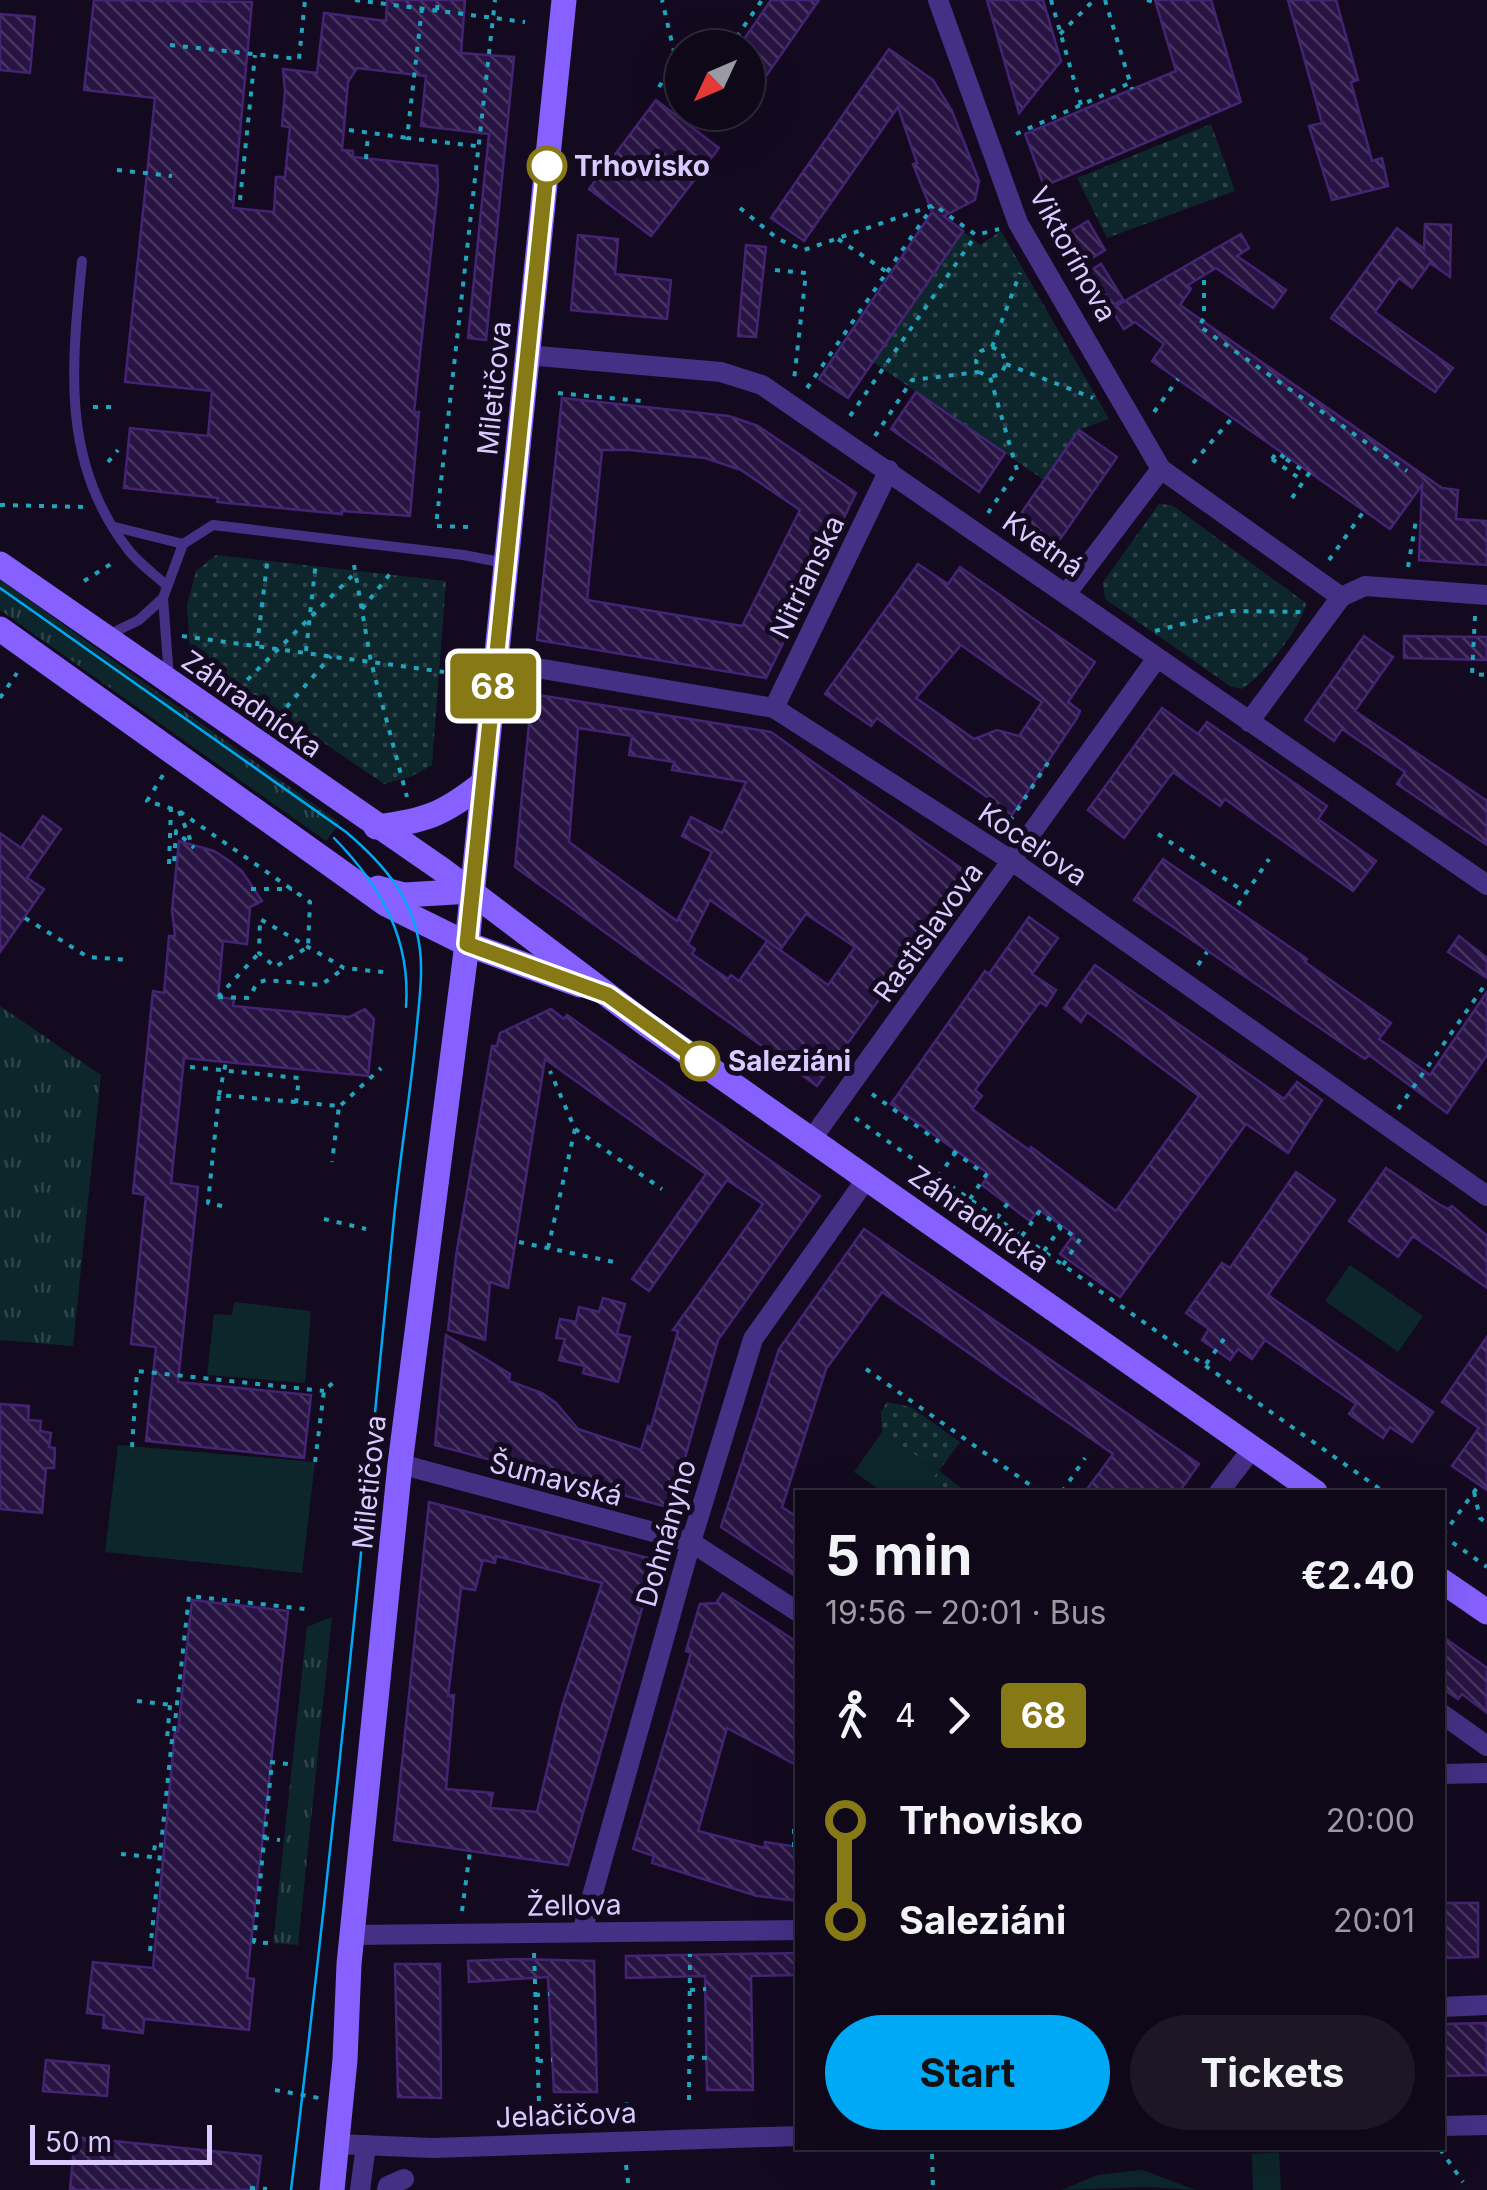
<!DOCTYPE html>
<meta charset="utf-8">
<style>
:root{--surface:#0e0818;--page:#1c1625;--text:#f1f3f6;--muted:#9b9aa2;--line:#2e2937;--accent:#00a9f5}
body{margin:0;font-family:Inter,sans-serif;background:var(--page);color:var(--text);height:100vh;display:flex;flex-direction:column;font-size:38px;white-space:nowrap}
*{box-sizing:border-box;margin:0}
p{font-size:32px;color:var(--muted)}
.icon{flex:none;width:55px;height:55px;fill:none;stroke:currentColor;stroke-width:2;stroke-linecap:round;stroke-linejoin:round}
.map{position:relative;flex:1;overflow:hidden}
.drawer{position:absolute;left:795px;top:1490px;width:650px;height:660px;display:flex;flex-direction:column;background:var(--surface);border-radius:0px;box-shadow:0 10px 40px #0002,0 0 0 2px var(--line)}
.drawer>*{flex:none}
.badge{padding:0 20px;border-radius:8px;font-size:35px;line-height:65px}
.needle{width:65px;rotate:226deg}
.tools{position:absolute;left:665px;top:30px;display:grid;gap:20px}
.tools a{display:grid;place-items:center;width:100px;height:100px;border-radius:50%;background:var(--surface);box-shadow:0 10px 40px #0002,0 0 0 2px var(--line);font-size:50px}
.scale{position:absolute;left:30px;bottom:25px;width:182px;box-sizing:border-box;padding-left:10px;border:5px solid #dbcaff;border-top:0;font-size:28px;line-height:35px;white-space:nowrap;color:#dbcaff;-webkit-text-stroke:8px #130a20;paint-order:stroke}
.map>.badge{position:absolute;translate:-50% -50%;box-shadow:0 0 0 5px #fff}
.legs{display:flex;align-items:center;gap:15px;height:110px;padding:0 30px;font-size:32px}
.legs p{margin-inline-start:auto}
.summary{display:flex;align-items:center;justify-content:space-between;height:170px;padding:0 30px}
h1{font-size:55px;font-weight:700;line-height:75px}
.button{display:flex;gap:20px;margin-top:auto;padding:20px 30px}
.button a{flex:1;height:115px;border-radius:60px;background:var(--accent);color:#111;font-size:40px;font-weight:700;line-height:115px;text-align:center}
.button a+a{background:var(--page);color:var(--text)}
ul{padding:0 30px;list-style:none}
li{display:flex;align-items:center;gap:35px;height:100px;font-size:38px}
li i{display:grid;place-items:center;width:15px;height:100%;margin:0 12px;background:currentColor}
li i::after{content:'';width:25px;height:25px;margin:-12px;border:8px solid;border-radius:50%;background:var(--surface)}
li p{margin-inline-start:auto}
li:first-child i{background:linear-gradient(#0000 50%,currentColor 0)}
li:last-child i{background:linear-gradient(currentColor 50%,#0000 0)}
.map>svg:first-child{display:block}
.grass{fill:url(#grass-tufts)}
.park{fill:url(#park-dots)}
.pitch{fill:#0d262b}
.building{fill:url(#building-back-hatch);stroke:#442472;stroke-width:2.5;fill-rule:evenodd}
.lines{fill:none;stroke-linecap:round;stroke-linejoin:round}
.path{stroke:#20a5bc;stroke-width:4;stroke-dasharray:5 8;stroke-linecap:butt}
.lane{stroke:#453085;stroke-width:10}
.street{stroke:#453085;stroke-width:20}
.secondary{stroke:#8661ff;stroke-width:25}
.tram{stroke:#00a9f5;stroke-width:2.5}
.line-1-casing{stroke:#fff;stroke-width:22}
.line-1{stroke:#887917;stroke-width:15}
.stop-1-dot{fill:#fff;stroke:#887917;stroke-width:5}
.labels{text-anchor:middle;stroke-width:10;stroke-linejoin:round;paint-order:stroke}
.stop-label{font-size:28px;font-weight:bold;fill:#dbcaff;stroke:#130a20;text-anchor:start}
.street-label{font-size:28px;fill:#dbcaff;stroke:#130a20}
</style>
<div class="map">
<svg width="1487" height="2190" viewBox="0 0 1487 2190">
<defs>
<pattern id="grass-tufts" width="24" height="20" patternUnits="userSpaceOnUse" patternTransform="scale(2.5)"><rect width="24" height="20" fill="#0d262b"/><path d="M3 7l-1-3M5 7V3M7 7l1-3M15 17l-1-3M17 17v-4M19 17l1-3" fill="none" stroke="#30444b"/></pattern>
<pattern id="park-dots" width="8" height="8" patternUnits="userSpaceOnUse" patternTransform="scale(2.5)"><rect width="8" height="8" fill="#0d262b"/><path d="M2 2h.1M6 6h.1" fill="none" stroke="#30444b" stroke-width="1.8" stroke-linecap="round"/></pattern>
<pattern id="building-back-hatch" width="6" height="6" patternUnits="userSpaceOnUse" patternTransform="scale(2.5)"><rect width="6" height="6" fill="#281443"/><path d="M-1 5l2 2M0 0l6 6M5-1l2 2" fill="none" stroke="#47355f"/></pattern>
</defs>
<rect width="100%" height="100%" fill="#130a20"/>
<!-- grass -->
<g class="grass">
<polygon points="0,579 340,823 326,841 0,610"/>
<polygon points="0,1006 101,1075 73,1346 0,1340"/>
<polygon points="332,1617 298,1945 273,1943 307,1627"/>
</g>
<!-- park -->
<g class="park">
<polygon points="1211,124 1235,191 1107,238 1077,178"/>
<polygon points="963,231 980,245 1001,231 1109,419 1079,430 1044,480 873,362"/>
<path d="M 1159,504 L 1172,505 L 1306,603 C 1304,624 1260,680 1241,689 L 1230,686 L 1105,599 L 1103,582 Z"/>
<polygon points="216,555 446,581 432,765 410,777 384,784 190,651 187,606 196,571"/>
<polygon points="887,1402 911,1407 960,1442 939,1471 967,1492 923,1492 938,1471 882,1432 881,1412"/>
</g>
<!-- pitch -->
<g class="pitch">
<polygon points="1350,1265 1423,1316 1398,1352 1325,1301"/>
<polygon points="234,1302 311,1311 305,1383 207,1375 214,1314 232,1315"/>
<polygon points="882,1432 938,1471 923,1492 883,1492 854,1472"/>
<polygon points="118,1445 315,1462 302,1573 105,1552"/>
<polygon points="1279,2152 1281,2190 1253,2190 1252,2154"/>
<polygon points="1142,2170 1196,2190 1146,2187 1062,2190 1097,2175"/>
</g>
<!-- building -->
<g class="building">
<polygon points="94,0 252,2 233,208 274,212 276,177 285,177 290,127 282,126 285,91 283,69 317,73 324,13 386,21 387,0 465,0 461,53 514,57 486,340 468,338 489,134 421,126 426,76 357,68 348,82 342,150 353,151 353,157 437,166 438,186 414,412 419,412 410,516 342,511 342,514 217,502 218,498 124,488 130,428 208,436 212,391 125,382 155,98 84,90"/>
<polygon points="771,0 819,0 748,102 748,48 738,48"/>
<polygon points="987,0 1043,0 1061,61 1019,113"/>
<polygon points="1155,0 1211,0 1241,102 1044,186 1025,134 1176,71"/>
<polygon points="1288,0 1336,0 1358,80 1351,82 1372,161 1382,158 1388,186 1332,200 1309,126 1322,123"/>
<polygon points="0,14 35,17 30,73 0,70"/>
<polygon points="889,49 933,80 952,111 979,181 975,200 944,216 963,231 848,398 819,379 932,212 913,164 917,163 898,107 804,241 771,218"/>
<polygon points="656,100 719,148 651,236 589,189"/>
<polygon points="1088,221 1105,250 1084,263 1068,233"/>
<polygon points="1425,224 1451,225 1450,277 1430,263 1412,288 1399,278 1375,312 1453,368 1435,392 1331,318 1397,228 1424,249"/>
<polygon points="1241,234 1249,248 1237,256 1286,290 1273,308 1216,268 1188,285 1191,289 1180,305 1442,488 1458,490 1456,519 1487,521 1487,565 1419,560 1422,485 1390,529 1152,361 1164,344 1135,322 1124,329 1111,309"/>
<polygon points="578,235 618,239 615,274 671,280 667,319 571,310"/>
<polygon points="746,245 766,247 756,337 738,336"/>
<polygon points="1101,264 1123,299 1104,311 1082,275"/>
<polygon points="916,392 1005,453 979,492 891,429"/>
<path d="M 562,398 L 729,416 L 758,426 L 856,493 L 766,678 L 537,640 ZM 602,450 L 630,450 L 705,458 L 741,470 L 800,510 L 742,626 L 587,600 Z"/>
<polygon points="1079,430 1117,457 1054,548 1015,522"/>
<path d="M 918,564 L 948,584 L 960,567 L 1095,662 L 1068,702 L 1080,711 L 1077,718 L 1012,815 L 877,718 L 871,726 L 825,694 ZM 961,645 L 1042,702 L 1019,736 L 997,730 L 974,739 L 916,698 Z"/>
<polygon points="1364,636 1393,657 1355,711 1487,801 1487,845 1397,784 1405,772 1342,729 1334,741 1305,720"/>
<polygon points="1404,636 1487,637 1487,660 1404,658"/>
<path d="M 532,694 L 771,732 L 969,874 L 817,1086 L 515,867 ZM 578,728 L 632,736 L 629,755 L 674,762 L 672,770 L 746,782 L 722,833 L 691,817 L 682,836 L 712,852 L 677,921 L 569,842 ZM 710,900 L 780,950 L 767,941 L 739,981 L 731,975 L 728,979 L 692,954 L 695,949 L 688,944 ZM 806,914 L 855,947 L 828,985 L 780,950 Z"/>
<polygon points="1162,708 1198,734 1207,722 1327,806 1318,819 1376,861 1353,891 1225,799 1220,806 1173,772 1124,838 1088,810"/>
<polygon points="43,816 61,829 27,878 44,889 0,952 0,833 21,848"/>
<polygon points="179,841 214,851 228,860 242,871 262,901 250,907 247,944 223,941 218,997 234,999 233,1006 349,1017 365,1009 374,1019 368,1076 184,1058 171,1183 198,1187 178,1382 311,1395 304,1458 146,1441 156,1347 131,1344 146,1195 133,1193 153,991 164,993 169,936 175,936 172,910"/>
<polygon points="1163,859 1307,959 1305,962 1391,1023 1379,1039 1430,1075 1487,992 1487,1055 1447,1113 1369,1055 1365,1059 1134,900"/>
<polygon points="1029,917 1058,938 1032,974 1056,990 1046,1006 1040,1002 975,1090 982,1096 972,1109 1029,1150 1031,1147 1116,1211 1199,1096 1087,1012 1081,1022 1064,1008 1095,965 1284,1099 1297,1082 1322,1100 1288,1153 1246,1124 1120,1297 1060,1254 1074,1234 1039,1210 1030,1221 982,1185 989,1174 891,1104 985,971 989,974"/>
<polygon points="1459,936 1487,958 1487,978 1448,952"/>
<polygon points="551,1009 564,1019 567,1015 820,1196 718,1340 671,1508 435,1445 446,1335 510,1374 509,1381 542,1393 556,1403 578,1429 641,1450 648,1426 651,1427 678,1331 673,1330 763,1204 727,1180 649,1291 632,1279 706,1174 545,1059 508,1288 490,1282 485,1340 448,1330 456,1256 492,1046 497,1046 500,1033"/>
<polygon points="1386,1168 1437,1203 1448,1209 1452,1206 1487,1236 1487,1288 1413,1236 1398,1257 1349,1221"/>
<polygon points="1296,1172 1335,1200 1268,1295 1433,1412 1412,1442 1390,1427 1383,1438 1349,1414 1356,1404 1265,1340 1252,1359 1238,1349 1230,1360 1202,1340 1209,1329 1186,1313 1222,1263 1230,1268"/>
<polygon points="864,1229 1199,1464 1179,1492 1085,1492 1113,1454 882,1292 826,1369 782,1507 798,1518 798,1578 721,1527 779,1349"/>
<polygon points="603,1298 625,1304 617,1334 630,1337 618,1382 583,1373 585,1366 559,1360 565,1339 556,1338 560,1319 576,1322 579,1307 599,1312"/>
<polygon points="1487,1337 1487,1490 1452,1466 1479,1428 1442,1402"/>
<polygon points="0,1404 29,1406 28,1420 41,1421 40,1431 51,1433 49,1447 55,1448 54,1468 46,1468 42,1513 0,1509"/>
<path d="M 429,1502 L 656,1560 L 568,1865 L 394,1840 ZM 496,1556 L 602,1583 L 562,1706 L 537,1812 L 490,1808 L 493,1793 L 446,1789 L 454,1695 L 448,1696 L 461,1588 L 475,1590 L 483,1560 L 495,1563 Z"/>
<polygon points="723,1593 798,1643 798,1766 727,1728 698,1831 765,1848 765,1842 798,1847 798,1901 757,1896 652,1863 654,1856 633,1849 691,1653 686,1651 700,1604 716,1603"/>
<polygon points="192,1600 288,1611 247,1978 254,1979 249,2030 144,2019 143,2033 103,2028 104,2015 87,2013 93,1962 153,1968 175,1731 178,1732"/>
<polygon points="1442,1636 1487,1668 1487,1713 1462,1694 1458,1699 1442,1688"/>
<polygon points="1442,1903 1478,1903 1478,1957 1442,1958"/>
<polygon points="798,1953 798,1975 751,1976 753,2090 707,2090 705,1976 626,1978 626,1956"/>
<polygon points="519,1959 594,1961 597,2092 554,2092 548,1977 469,1982 468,1961"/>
<polygon points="395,1964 440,1964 441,2098 398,2097"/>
<polygon points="1487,2023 1487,2075 1442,2076 1442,2024"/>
<polygon points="46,2060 109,2066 107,2096 43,2091"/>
<polygon points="75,2137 261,2156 257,2190 70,2190"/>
</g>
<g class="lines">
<!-- path -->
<g class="path">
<polyline points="355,0 525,22"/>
<polyline points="1051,0 1081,105"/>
<polyline points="1105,0 1132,89"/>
<polyline points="1147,0 1155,2"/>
<polyline points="422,8 407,138 476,146"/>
<polyline points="437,10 438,0"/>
<polyline points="1060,34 1094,0"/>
<polyline points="170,45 299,59 305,0"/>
<polyline points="729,48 762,0"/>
<polyline points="659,87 676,60 662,0"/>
<polyline points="349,130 407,138"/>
<polyline points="1016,134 1130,83"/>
<polyline points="366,159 368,134"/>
<polyline points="117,170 172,176"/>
<polyline points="240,200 255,55"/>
<polyline points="740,208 778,239 804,250 934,205 976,235 999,229"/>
<polyline points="775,270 806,273 794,380"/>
<polyline points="887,272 933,206"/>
<polyline points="1204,280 1204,318 1199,326 1407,471"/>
<polyline points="992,347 1020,273"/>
<polyline points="1006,364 1093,398"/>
<polyline points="807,388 887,272 838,239"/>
<polyline points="558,393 642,401"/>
<polyline points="93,407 117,407"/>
<polyline points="1154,412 1178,379"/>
<polyline points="850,416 976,235"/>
<polyline points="875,436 912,380 979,372"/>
<polyline points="1272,459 1303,481"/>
<polyline points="1272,459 1277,452 1286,459 1288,457"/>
<polyline points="1286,459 1308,474"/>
<polyline points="108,462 118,450"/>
<polyline points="1193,463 1233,417"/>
<polyline points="1292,498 1310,472"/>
<polyline points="0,505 85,507"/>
<polyline points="988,513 1017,470 990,377 979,372 976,361 981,351 992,347 1002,352 1006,364 1001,374 990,377"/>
<polyline points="468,527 436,526 495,0"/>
<polyline points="1329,560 1364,511"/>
<polyline points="354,565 371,662 407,797"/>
<polyline points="1408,567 1416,520"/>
<polyline points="84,581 114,562"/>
<polyline points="362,609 393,570"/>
<polyline points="1475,616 1472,674 1487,675"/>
<polyline points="1155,631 1233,611 1303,612"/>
<polyline points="182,636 444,672"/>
<polyline points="257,646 268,556"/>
<polyline points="306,651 316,561"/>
<polyline points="238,689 352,576"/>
<polyline points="0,698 17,673"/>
<polyline points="278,717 331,656"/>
<polyline points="163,775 147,801 179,811 310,902 308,947 275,967 259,953 260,919 344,968 383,972"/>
<polyline points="171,807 169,864 174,864 176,831 194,848"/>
<polyline points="179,811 192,844"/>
<polyline points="1010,821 1047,764 1051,766"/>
<polyline points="1158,834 1246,893"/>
<polyline points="251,889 292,889"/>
<polyline points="1238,905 1269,859"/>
<polyline points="25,918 88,957 130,960"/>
<polyline points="1198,965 1207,952"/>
<polyline points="218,997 249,998 257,983 266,980 321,985 343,969"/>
<polyline points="218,997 259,953"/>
<polyline points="190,1067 299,1078 296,1103"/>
<polyline points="872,1094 939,1142"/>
<polyline points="219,1095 226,1062"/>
<polyline points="341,1105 381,1068"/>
<polyline points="1398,1109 1487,982"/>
<polyline points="855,1118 1384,1492"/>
<polyline points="575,1129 662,1189"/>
<polyline points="953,1151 986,1175 970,1199"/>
<polyline points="938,1177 955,1153"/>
<polyline points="222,1206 208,1203 219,1095 339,1106 332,1162"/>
<polyline points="997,1218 1008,1203"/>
<polyline points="324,1219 366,1229"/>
<polyline points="1022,1236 1039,1212 1072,1235"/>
<polyline points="519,1242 614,1262"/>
<polyline points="548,1248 575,1129 550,1071"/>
<polyline points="1044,1251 1061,1227"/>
<polyline points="1063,1265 1080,1239"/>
<polyline points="1206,1364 1224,1339"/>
<polyline points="866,1369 1040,1492"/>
<polyline points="132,1447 137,1371 324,1391"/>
<polyline points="315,1462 324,1391 338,1378"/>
<polyline points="1062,1492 1085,1458"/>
<polyline points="1474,1492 1480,1518 1487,1523"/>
<polyline points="1442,1535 1487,1567"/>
<polyline points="1443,1535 1479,1485"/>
<polyline points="137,1701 172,1705"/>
<polyline points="174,1731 189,1596 305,1609"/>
<polyline points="270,1762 288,1764"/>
<polyline points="264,1838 280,1840"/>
<polyline points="794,1847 794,1826 798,1821"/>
<polyline points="121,1854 153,1857 155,1845 161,1846"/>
<polyline points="462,1911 470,1851"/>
<polyline points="268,1943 254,1942 272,1762"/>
<polyline points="150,1951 172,1739 167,1739 170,1705"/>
<polyline points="534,1953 539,2102"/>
<polyline points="690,1990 706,1989"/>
<polyline points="535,1995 549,1994"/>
<polyline points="689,2057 707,2058"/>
<polyline points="538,2061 552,2060"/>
<polyline points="275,2090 319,2098"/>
<polyline points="689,2100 690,1954"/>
<polyline points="627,2120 627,2101"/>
<polyline points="1440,2149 1463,2182"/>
<polyline points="932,2154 933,2190"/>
<polyline points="626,2165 629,2190"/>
<polyline points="250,2188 267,2189"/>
</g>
<!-- lane -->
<g class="lane">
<path d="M 82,261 C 72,363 60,461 127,548 C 137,562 153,573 166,585"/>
<polyline points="115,527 183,544"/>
<polyline points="106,636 139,620 163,598"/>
<polyline points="169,678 163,598 183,544 213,525 463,555 505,563"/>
</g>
<!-- street -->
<g class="street">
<polyline points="938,0 1018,223 1161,469 1341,597"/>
<polyline points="527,355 721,372 762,385 1487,885"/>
<polyline points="1066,594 1161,469"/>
<polyline points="496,661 774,708 1012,861 1487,1196"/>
<polyline points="774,708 889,470"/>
<polyline points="1249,722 1341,597 1365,586 1487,595"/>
<polyline points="811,1140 1157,658"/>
<polyline points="400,1464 691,1542 798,1612"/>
<polyline points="1219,1492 1252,1449"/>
<polyline points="1442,1714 1487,1746"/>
<polyline points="1442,1774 1487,1773"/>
<polyline points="582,1932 691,1542 753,1339 867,1178"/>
<polyline points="352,1935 798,1930"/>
<polyline points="1442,2007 1487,2005"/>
<polyline points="1442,2126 1487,2125"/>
<polyline points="336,2144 433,2148 798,2136"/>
<polyline points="360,2190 366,2145"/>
<polyline points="387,2190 388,2186 404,2179"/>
</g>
<!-- secondary -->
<g class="secondary">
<polyline points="0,564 441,869 646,1024 1315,1492"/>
<polyline points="0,629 386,904 467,944 580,985"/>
<path d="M 376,827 C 426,821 444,814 483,783"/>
<polyline points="378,888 404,895 472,891"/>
<polyline points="1442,1581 1487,1612"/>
<polyline points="332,2190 345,2060 349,1964 400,1464 467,944 564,0"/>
</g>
<!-- tram -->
<g class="tram">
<path d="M 0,588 L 346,832 C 384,864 414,899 420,950 C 423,975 419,1001 417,1025 C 411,1093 399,1160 393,1228 C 362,1549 330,1870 291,2190"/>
<path d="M 334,838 C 381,886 411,939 406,1007"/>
</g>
</g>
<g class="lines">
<!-- line-1 casing -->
<g class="line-1-casing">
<polyline id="line-1" points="547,166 467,944 608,995 700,1061"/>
</g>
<!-- line-1 -->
<use href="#line-1" class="line-1"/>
</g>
<!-- markers -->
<g class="stop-1-dot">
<circle cx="547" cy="166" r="18"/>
<circle cx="700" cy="1061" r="18"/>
</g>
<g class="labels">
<!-- stop labels -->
<g class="stop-label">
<text x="574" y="176">Trhovisko</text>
<text x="728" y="1071">Saleziáni</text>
</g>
<!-- street labels -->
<g class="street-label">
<text transform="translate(1073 254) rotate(61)" y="10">Viktorínova</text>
<text transform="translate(494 388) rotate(-84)" y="10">Miletičova</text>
<text transform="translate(1043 544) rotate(35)" y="10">Kvetná</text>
<text transform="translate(807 577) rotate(-64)" y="10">Nitrianska</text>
<text transform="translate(252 704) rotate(35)" y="10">Záhradnícka</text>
<text transform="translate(1033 844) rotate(34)" y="10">Koceľova</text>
<text transform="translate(928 932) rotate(-54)" y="10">Rastislavova</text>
<text transform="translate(979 1219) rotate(35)" y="10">Záhradnícka</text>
<text transform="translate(556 1479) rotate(15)" y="10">Šumavská</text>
<text transform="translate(369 1482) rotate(-84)" y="10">Miletičova</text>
<text transform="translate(666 1533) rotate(-74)" y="10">Dohnányho</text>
<text transform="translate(574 1905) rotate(-1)" y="10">Žellova</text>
<text transform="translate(566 2115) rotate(-2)" y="10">Jelačičova</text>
</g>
</g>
</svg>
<div class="tools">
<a><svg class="needle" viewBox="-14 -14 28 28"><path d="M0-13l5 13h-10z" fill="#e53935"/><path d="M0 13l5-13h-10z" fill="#9b9aa2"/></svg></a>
</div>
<div class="scale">50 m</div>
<b class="badge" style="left:493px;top:686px;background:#887917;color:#fff">68</b>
<section class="drawer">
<div class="summary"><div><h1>5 min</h1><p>19:56 – 20:01 · Bus</p></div><b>€2.40</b></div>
<div class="legs"><svg class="icon" aria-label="walk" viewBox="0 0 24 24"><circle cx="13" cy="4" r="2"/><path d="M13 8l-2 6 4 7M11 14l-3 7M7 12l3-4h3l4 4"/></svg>4<svg class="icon" aria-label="forward" viewBox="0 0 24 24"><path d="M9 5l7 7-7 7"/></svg><b class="badge" style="background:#887917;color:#fff">68</b></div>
<ul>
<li><i style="color:#887917"></i><b>Trhovisko</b><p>20:00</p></li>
<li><i style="color:#887917"></i><b>Saleziáni</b><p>20:01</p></li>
</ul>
<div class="button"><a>Start</a><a>Tickets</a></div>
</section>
</div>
